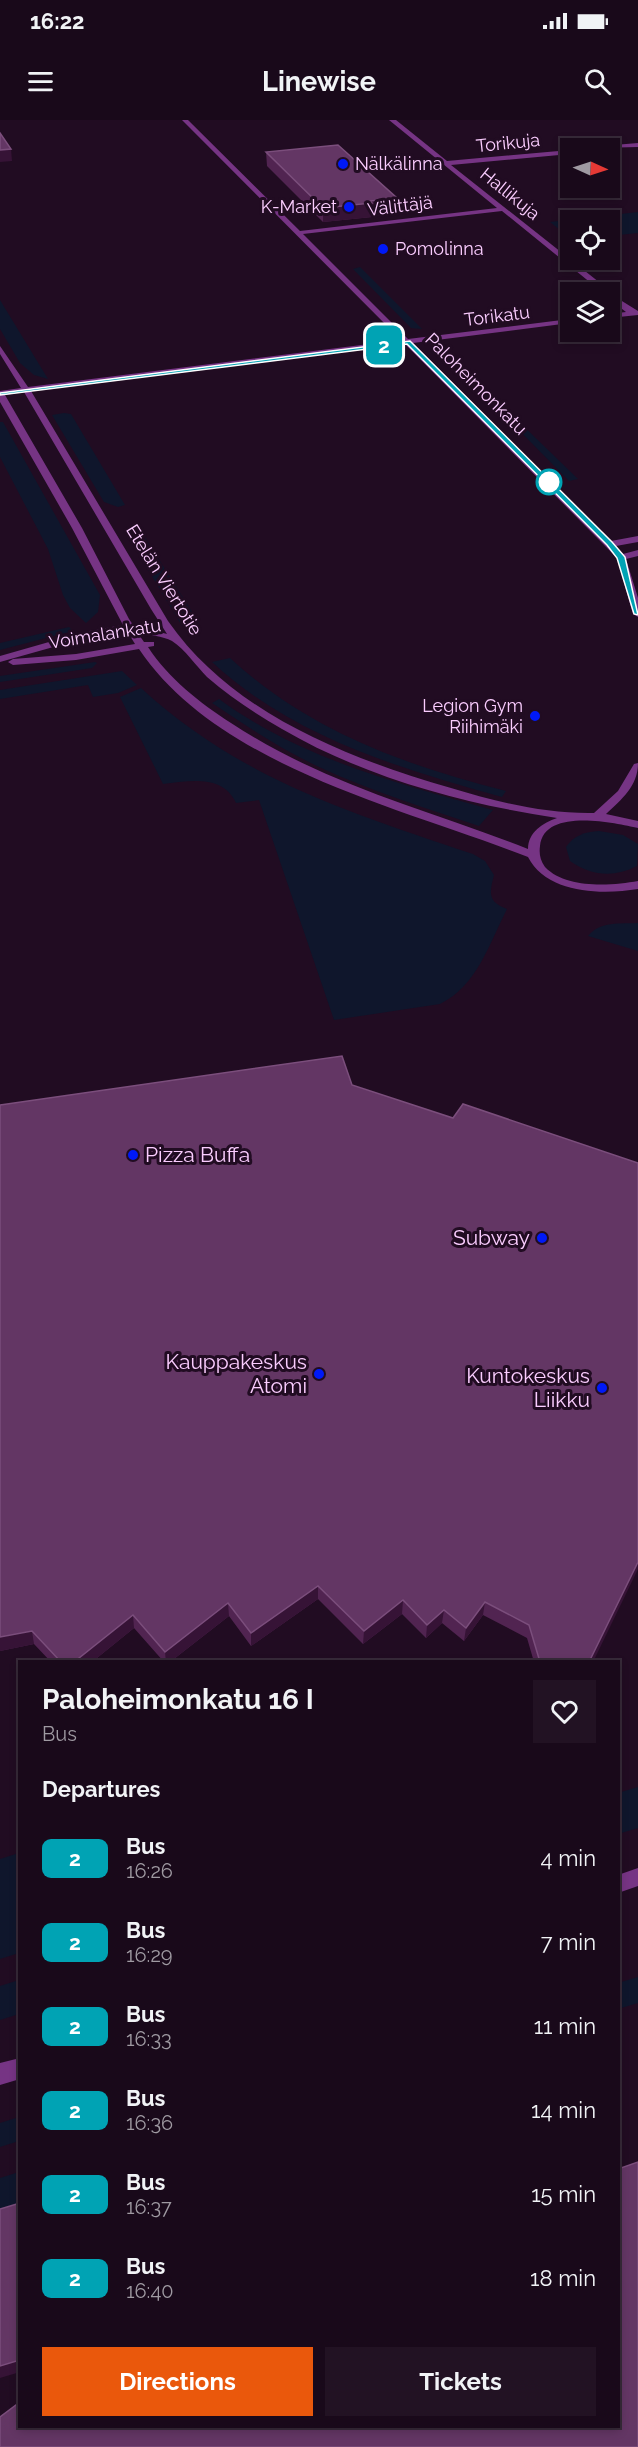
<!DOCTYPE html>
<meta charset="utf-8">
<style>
:root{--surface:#19091a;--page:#221223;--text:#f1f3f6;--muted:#9f9aa2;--line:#372a39;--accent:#ea580c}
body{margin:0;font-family:Raleway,sans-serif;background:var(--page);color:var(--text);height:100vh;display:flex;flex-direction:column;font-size:22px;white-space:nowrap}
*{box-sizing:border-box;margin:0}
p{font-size:20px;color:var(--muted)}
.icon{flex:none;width:33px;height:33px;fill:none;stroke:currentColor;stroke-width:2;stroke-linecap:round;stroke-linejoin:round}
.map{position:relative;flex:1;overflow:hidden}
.panel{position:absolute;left:18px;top:1540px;width:602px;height:768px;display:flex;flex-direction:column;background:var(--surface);border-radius:0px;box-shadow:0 3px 9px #0003,0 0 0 2px var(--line)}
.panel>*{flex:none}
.badge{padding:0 12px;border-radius:9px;font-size:21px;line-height:39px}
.needle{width:39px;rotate:93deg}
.tools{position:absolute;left:560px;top:18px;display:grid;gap:12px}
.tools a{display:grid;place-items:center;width:60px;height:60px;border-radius:0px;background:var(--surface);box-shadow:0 3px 9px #0003,0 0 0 2px var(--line);font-size:30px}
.map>.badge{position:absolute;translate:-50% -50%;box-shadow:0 0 0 3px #fff}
h2{padding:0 24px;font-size:22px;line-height:54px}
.round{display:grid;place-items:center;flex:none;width:63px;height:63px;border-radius:0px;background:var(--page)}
.summary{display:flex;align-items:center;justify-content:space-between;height:102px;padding:0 24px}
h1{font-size:28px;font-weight:700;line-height:45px}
.primary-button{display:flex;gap:12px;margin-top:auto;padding:12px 24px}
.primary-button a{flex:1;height:69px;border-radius:0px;background:var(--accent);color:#fff;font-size:24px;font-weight:700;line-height:69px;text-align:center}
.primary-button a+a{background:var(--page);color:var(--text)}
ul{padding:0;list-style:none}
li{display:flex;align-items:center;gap:18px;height:84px;padding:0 24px}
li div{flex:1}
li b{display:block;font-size:22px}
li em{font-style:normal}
li .badge{min-width:66px;font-weight:700;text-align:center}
.status{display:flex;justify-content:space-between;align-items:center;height:42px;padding:0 30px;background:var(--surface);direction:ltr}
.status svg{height:16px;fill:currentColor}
header{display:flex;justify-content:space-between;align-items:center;height:78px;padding:0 24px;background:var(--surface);font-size:27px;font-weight:700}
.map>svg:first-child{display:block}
.green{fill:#0f162c}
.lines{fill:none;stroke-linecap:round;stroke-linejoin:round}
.minor{fill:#763484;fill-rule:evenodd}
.wall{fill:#512451}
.shaded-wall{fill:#361336}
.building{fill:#633664;stroke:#7b4e7c;stroke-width:1.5}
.line{fill:#00a3b4;stroke:#fff;stroke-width:1.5}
.poi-dot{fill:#0019f8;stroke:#210c22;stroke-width:2}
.stop-dot{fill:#fff;stroke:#00a3b4;stroke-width:3}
.labels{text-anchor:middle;stroke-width:6;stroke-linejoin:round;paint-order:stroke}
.far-street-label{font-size:18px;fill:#fbcdff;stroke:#210c22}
.far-poi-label{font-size:18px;fill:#fbcdff;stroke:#210c22;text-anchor:start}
.poi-label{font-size:21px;fill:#fbcdff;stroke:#210c22;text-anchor:end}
</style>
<div class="status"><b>16:22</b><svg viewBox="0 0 49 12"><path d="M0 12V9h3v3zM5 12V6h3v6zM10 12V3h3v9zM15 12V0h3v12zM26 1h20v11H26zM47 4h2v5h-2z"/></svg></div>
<header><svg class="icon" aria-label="menu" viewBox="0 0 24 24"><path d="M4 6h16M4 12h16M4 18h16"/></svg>Linewise<svg class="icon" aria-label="search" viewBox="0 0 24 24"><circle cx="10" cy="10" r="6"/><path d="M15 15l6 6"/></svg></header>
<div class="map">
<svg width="638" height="2327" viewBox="0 0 638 2327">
<rect width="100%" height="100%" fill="#210c22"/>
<!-- green -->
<g class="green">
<polygon points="638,92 638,113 609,116 609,100 570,100 570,118 550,102"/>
<polygon points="360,147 422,209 411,208 353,149"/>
<polygon points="0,180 48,259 34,255 20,243 0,209"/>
<polygon points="446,231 505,287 496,288 451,244 432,232"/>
<polygon points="64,293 71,294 125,385 118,387 104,382 52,295"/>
<polygon points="503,294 511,294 578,359 569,361"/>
<polygon points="0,302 3,302 100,475 98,492 86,503 70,488 63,475 48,429 0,337"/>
<polygon points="135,411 141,411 199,503 182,506 130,420 130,415"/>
<polygon points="69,507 73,511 0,530 0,523"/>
<path d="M 230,538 C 309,611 404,645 506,671 L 502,677 C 398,648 293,617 212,542 Z"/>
<polygon points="95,542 97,543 92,548 0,562 0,556"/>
<polygon points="122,551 137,565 118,573 93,577 88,565 0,579 0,570"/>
<path d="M 141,568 C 240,659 349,692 473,734 L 485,741 L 494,755 C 489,774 488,782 507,789 C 489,824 477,866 440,884 L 334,900 L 259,680 L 236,683 C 223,654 189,661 163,664 L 120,577 Z"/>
<path d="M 219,579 C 301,639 397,663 493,690 L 479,706 C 425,688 371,671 319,647 C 281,629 246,606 212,583 Z"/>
<path d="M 599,711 L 623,715 L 638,724 L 637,746 C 614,758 591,756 570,741 L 566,727 C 574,715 585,712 599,711 Z"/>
<path d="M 638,803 L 638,831 L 588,816 C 600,801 620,804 638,803 Z"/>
<polygon points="638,1667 638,1708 618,1714 618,1673"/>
<polygon points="19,1733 19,1833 0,1839 0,1739"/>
<polygon points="638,1857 638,1883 618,1889 618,1863"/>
<polygon points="19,1860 19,1894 0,1900 0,1866"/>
<polygon points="19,1997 19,2021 0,2027 0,2003"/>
<polygon points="19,2052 19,2098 0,2104 0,2058"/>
</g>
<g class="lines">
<!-- minor -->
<g class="minor">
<path d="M 182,0 L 188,0 L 300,111 L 497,88 L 389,0 L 396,0 L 447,41 L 570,30 L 570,34 L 451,45 L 609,170 L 609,173 L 638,191 L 638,195 L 609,198 L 609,194 L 626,192 L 609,179 L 609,172 L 602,172 L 502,91 L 303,114 L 408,219 L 570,199 L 570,203 L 413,223 L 611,421 L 638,416 L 638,422 L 616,426 L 623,434 L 638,430 L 638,436 L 626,439 L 638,478 L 638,497 L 633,494 L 617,438 L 405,224 L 31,271 L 168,501 C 232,593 347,638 451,668 C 497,682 546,694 594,693 L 618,671 L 634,644 L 638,643 C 638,666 622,679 606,694 L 638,701 L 638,708 C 615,703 544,687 540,726 C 539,734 540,740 545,747 C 566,769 611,766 638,761 L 638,769 C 602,775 547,774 528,737 C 403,688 218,647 139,529 L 76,540 L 13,545 L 8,542 L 13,539 L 76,534 L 135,524 L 127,511 L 89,517 L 0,542 L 0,536 L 84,512 L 123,505 L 72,408 L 0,282 L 0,271 L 21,268 L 0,234 L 0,226 L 28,267 L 401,220 ZM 24,272 L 151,489 L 167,514 L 133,505 L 129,499 L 82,408 L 5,275 ZM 137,512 C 148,515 163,516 172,521 C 185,529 196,546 207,557 C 230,577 256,594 282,609 C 364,657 464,684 557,698 C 543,703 528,712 528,729 C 426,689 325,665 231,603 C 200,583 169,559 148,527 L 154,526 L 154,522 L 144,522 Z"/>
<polygon points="638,23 638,27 599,28 602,26"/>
<polygon points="638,1748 638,1766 618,1773 618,1755"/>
<polygon points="20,1938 20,1959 0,1965 0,1943"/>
</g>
</g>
<!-- wall -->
<g class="wall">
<polygon points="266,32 397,78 396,93 372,96 372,97 323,102 267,46"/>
<polygon points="352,965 453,998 593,1542 534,1542 527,1518 483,1495 464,1521 442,1503 426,1518 402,1494 363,1524 318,1479 251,1526 229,1496 170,1542 164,1542 134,1508 92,1542 51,1542 34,1524 0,1531 0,985"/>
</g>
<!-- shaded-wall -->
<g class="shaded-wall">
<polygon points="11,29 12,41 0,42 0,30"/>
<polygon points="397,78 396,93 372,96 372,97 323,102 323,88"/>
<polygon points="638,1442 638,1449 593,1542 589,1542"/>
<polygon points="318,1466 318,1479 251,1526 251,1513"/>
<polygon points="403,1480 402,1494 363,1524 364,1511"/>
<polygon points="485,1482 483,1495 464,1521 466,1508"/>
<polygon points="228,1483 229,1496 170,1542 166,1542 165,1532"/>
<polygon points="444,1490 442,1503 426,1518 427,1505"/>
<polygon points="133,1495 134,1508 92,1542 74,1542"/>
<polygon points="32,1511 34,1524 0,1531 0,1517"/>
<polygon points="20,2240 20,2252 0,2258 0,2246"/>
</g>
<!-- building -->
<g class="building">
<polygon points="0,13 11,29 0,30"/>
<polygon points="338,25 397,78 370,81 372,83 323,88 266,32"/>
<polygon points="342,936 352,965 453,998 463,984 638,1043 638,1442 589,1542 540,1542 529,1505 485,1482 466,1508 444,1490 427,1505 403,1480 364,1511 318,1466 251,1513 228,1483 165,1532 133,1495 74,1542 61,1542 32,1511 0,1517 0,985"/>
<polygon points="638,2042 638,2327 0,2327 0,2297 20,2282 20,2307 618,2307 618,2049"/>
<polygon points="20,2083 20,2240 0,2246 0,2089"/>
</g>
<!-- line -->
<polygon class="line" points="410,221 612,422 625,437 638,495 634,494 617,438 607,425 407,224 0,275 0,273"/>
<!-- markers -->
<g class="poi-dot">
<circle cx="343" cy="44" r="6"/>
<circle cx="349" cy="87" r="6"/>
<circle cx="383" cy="129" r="6"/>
<circle cx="535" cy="596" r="6"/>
<circle cx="133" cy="1035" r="6"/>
<circle cx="542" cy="1118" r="6"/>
<circle cx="319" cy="1254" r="6"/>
<circle cx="602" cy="1268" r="6"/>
</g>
<circle class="stop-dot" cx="549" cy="362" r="12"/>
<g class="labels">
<!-- far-street labels -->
<g class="far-street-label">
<text transform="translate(508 23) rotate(-6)" y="6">Torikuja</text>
<text transform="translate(510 74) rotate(39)" y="6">Hallikuja</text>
<text transform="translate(400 86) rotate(-7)" y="6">Välittäjä</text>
<text transform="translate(497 196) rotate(-7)" y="6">Torikatu</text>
<text transform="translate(476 264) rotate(45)" y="6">Paloheimonkatu</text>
<text transform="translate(164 460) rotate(58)" y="6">Etelän Viertotie</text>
<text transform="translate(105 514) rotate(-9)" y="6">Voimalankatu</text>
</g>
<!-- far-poi labels -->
<g class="far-poi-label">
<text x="355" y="50">Nälkälinna</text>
<text x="337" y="93" text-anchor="end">K-Market</text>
<text x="395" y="135">Pomolinna</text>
<text x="523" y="592" text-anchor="end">Legion Gym<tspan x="523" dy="21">Riihimäki</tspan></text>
</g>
<!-- poi labels -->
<g class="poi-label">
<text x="145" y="1042" text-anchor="start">Pizza Buffa</text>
<text x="530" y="1125">Subway</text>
<text x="307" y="1249">Kauppakeskus<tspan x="307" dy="24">Atomi</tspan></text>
<text x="590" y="1263">Kuntokeskus<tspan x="590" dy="24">Liikku</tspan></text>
</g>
</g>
</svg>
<div class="tools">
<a><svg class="needle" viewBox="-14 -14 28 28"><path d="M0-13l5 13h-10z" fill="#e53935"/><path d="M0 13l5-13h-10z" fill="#9f9aa2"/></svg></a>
<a><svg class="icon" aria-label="locate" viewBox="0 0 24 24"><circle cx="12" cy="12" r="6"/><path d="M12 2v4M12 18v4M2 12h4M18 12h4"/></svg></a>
<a><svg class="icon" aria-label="layers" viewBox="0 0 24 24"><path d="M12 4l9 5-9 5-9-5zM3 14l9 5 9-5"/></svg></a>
</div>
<b class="badge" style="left:384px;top:225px;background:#00a3b4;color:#fff">2</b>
<section class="panel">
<div class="summary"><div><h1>Paloheimonkatu 16 I</h1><p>Bus</p></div><a class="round"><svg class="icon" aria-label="heart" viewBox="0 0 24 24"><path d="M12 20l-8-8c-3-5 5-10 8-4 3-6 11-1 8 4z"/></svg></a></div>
<h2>Departures</h2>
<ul>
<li><span class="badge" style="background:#00a3b4;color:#fff">2</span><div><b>Bus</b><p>16:26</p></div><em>4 min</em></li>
<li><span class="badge" style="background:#00a3b4;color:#fff">2</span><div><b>Bus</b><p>16:29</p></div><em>7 min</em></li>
<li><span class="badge" style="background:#00a3b4;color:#fff">2</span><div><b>Bus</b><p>16:33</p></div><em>11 min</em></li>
<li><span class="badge" style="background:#00a3b4;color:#fff">2</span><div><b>Bus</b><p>16:36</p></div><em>14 min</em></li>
<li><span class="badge" style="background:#00a3b4;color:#fff">2</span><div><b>Bus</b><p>16:37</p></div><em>15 min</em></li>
<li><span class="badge" style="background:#00a3b4;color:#fff">2</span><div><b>Bus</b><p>16:40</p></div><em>18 min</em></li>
</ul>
<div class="primary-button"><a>Directions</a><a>Tickets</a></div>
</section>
</div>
